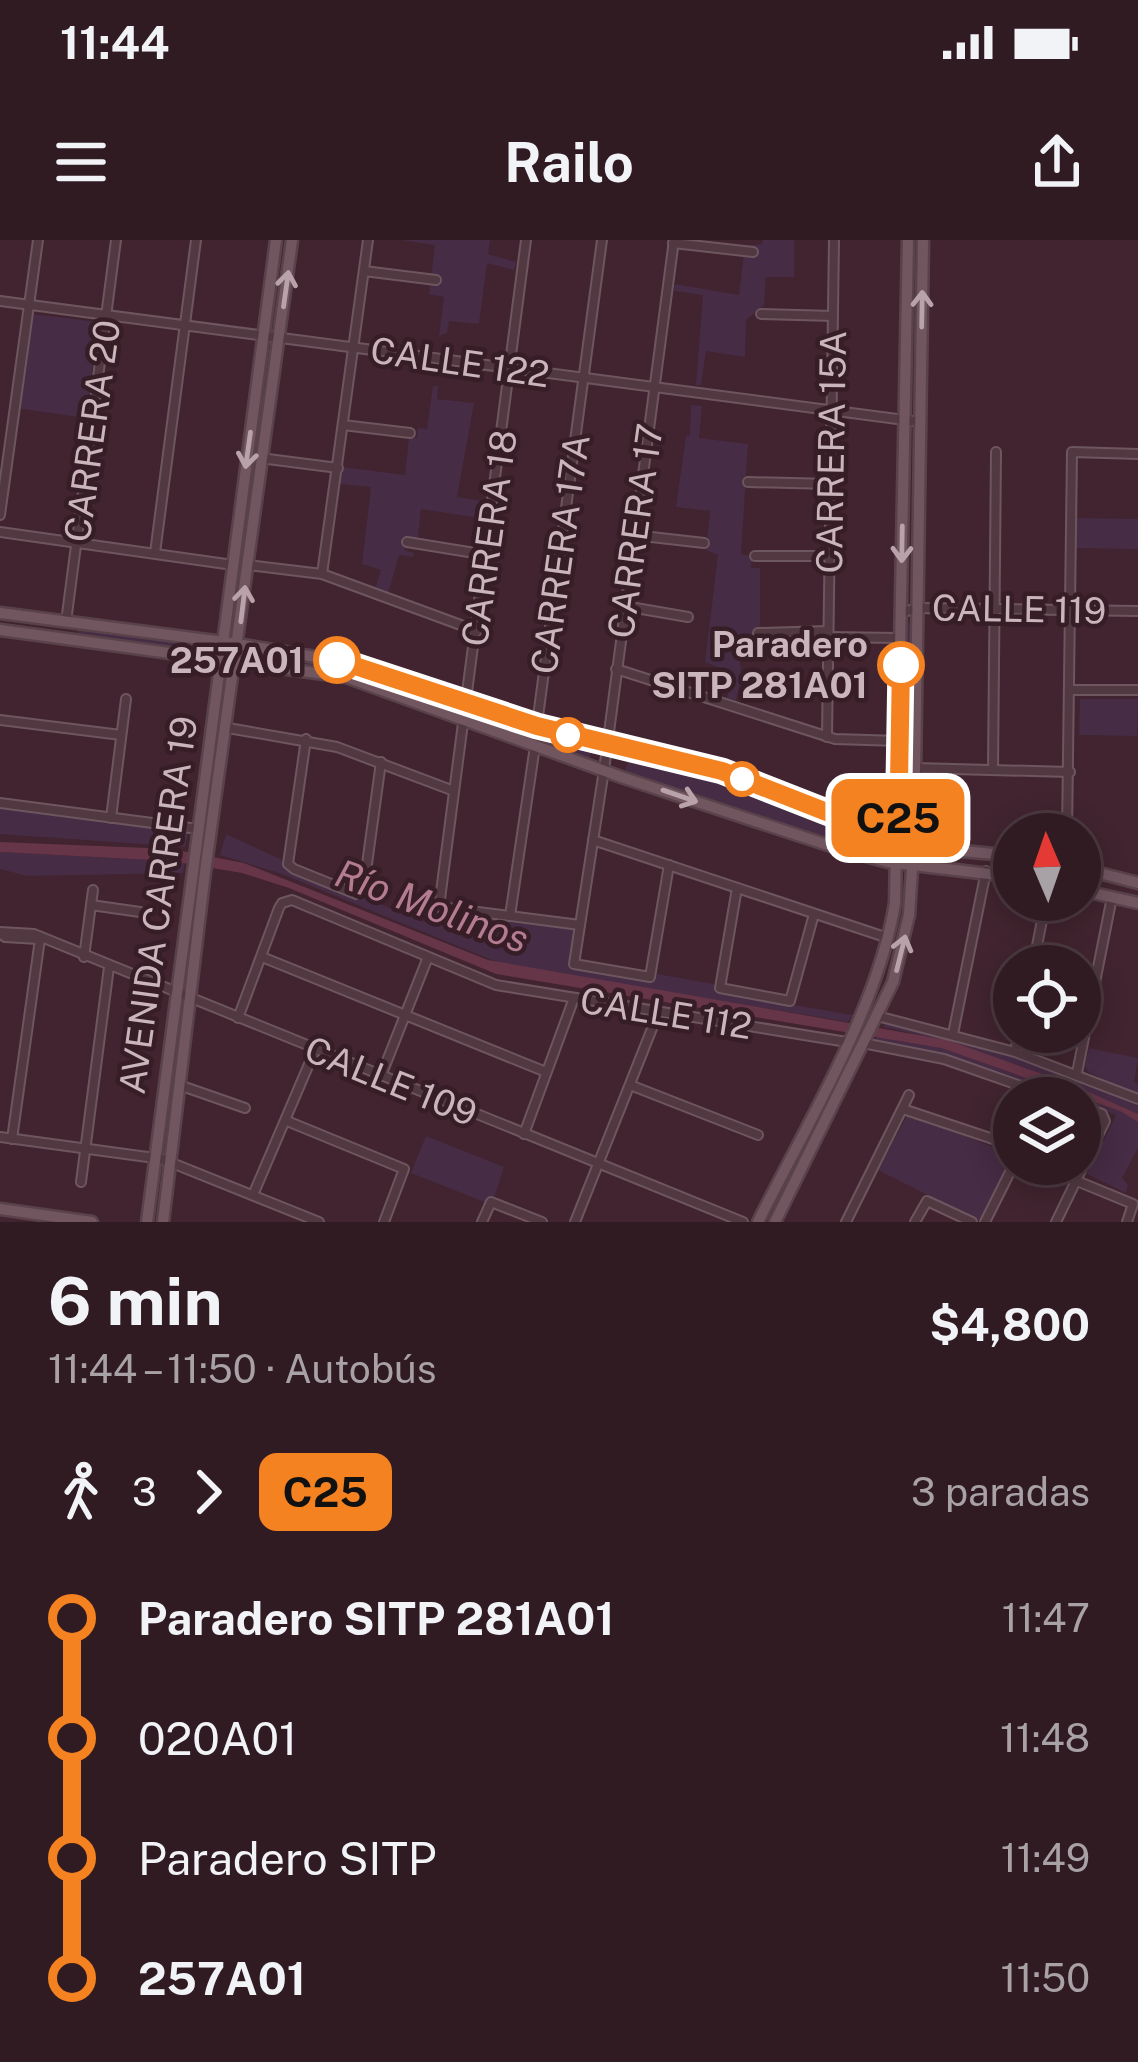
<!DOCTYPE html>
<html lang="es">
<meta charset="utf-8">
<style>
:root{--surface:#311b23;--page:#3d2830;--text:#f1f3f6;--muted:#a8a1a6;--line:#4c3941}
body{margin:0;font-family:"Public Sans",sans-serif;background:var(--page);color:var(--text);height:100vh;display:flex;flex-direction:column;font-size:45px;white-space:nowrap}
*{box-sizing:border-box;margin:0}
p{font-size:39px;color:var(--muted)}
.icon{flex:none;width:66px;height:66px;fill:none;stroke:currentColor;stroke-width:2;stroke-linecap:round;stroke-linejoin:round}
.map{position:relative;height:982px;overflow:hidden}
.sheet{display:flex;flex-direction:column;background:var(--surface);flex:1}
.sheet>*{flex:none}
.badge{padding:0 24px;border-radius:18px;font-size:42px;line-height:78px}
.needle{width:78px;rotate:358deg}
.fabs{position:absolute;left:993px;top:573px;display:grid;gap:24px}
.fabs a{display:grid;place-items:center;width:108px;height:108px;border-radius:50%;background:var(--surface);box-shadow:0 6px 30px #0003,0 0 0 3px var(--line);font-size:60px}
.map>.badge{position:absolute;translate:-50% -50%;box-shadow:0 0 0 6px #fff}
.legs{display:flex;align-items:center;gap:18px;height:132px;padding:0 48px;font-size:39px}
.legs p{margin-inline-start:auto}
.overview{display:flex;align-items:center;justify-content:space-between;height:204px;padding:0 48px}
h1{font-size:66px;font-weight:700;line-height:90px}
ul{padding:0 48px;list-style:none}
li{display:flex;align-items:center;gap:42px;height:120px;font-size:45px}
li i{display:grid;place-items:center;width:18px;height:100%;margin:0 15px;background:currentColor}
li i::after{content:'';width:30px;height:30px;margin:-15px;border:9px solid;border-radius:50%;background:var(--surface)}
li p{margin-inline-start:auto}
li:first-child i{background:linear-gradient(#0000 50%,currentColor 0)}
li:last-child i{background:linear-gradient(currentColor 50%,#0000 0)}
.status{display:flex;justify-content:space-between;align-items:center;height:84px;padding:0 60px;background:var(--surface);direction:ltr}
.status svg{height:33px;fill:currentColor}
header{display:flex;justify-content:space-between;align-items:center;height:156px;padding:0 48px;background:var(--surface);font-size:54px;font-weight:700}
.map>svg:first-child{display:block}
.green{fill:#462c45}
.water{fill:#673548}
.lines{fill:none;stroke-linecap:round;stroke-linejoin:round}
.minor-casing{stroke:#6e565f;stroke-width:12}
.major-casing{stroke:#5a424a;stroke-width:15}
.minor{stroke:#513841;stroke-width:8}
.major{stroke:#715660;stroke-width:10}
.oneway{stroke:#b9a2aa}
.line-1-casing{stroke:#fff;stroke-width:27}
.line-1{stroke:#f58220;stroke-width:18}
.stop-1-dot{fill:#fff;stroke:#f58220;stroke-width:6}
.labels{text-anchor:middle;stroke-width:9;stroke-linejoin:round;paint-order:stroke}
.street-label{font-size:36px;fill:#cbb5bc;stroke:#361d26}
.stop-label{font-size:36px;font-weight:bold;fill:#cbb5bc;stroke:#361d26;text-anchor:end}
.water-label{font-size:39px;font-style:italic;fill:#b37c91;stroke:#361d26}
</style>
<div class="status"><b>11:44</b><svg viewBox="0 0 49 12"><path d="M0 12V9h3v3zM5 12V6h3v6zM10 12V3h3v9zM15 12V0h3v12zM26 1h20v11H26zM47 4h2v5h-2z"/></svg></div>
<header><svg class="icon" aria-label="menu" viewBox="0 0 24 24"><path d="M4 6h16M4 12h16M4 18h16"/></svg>Railo<svg class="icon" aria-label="share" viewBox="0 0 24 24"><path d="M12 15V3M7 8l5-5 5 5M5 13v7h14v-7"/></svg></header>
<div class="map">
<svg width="1138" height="982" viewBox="0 0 1138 982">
<rect width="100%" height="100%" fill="#41242f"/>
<!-- green -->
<g class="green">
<polygon points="401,0 490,0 488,14 516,22 514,30 487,23 479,84 449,81 447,93 439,96 444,57 429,54 435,5"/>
<polygon points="763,0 794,0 794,37 766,37 764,65 746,80 745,117 706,111 701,145 696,145 703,55 674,51 675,44 739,55 745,6 762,4"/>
<polygon points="31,74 98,82 86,178 16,168"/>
<polygon points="265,109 273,110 237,389 229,388"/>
<polygon points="433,146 438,146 437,159 474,163 457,257 488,262 486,279 421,269 418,297 408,302 404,310 414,313 413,317 399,315 388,354 375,349 381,330 362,324 371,247 339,244 342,227 405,235 409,198 417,198 418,188 427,189"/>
<polygon points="691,165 702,166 699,198 748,204 741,314 752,317 751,328 760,328 760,384 753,411 740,413 741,439 735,464 726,461 735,434 705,422 718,315 706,310 710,271 676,267 686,196 690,195"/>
<polygon points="1077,278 1138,279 1138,309 1077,308"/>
<polygon points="912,381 910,587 902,586 904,384"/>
<polygon points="78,386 212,403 211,412 77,397"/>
<polygon points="247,409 351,426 455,460 451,471 327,430 246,418"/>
<polygon points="1080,459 1138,459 1137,496 1079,495"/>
<polygon points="481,469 593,505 588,522 477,482"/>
<polygon points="631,514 708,531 878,598 875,616 624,533"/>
<polygon points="0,565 189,590 185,607 0,594"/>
<polygon points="226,594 355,654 438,687 443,674 577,690 575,726 654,742 657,734 714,744 715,752 853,775 848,782 504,725 282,634 220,615"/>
<polygon points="0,612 171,621 185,623 183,633 27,636 0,629"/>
<path d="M 886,781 C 971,799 1053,827 1132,863 L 1138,866 L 1138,874 C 1055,837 971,805 883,787 Z"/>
<polygon points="876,797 941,808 1120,871 1138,882 1138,908 1122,938 1128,945 1126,953 1087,934 1116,875 1080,862 1080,858 1068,858 939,812 875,800"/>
<polygon points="1089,808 1138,818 1134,842 1138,844 1138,855 1088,832 1085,826"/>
<polygon points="908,874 1014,915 980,981 878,930"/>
<polygon points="426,896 504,927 494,958 490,957 487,963 411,933"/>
</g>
<!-- water -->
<polygon class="water" points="0,602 172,609 244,623 488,720 947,800 1073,845 1138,874 1138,882 1120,871 941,808 496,734 289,648 242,633 171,621 0,612"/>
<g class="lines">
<!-- minor casing -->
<g class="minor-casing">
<g id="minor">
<polyline points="526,0 439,667 580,685"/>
<polyline points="673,3 753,12"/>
<polyline points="364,31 436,40"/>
<polyline points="0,61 920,182"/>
<polyline points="761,74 833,76"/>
<polyline points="343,185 410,193"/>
<polyline points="268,219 338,228"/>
<polyline points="748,242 831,244"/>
<polyline points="0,275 38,0"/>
<polyline points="0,292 233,325"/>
<polyline points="634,295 704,303"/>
<polyline points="407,302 487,315"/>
<polyline points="155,313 196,0"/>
<polyline points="755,316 829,316"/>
<polyline points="248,325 322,334 477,391"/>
<polyline points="322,334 368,0"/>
<polyline points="624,366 688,377"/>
<polyline points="901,373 917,368 1138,371"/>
<polyline points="66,382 116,0"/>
<polyline points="758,393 828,391"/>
<polyline points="828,397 899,398"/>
<polyline points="616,429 835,499 899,501"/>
<polyline points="1071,450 1138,450"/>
<polyline points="0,480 121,495"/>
<polyline points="537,484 602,0"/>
<polyline points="228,488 337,507 454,551"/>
<polyline points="827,497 834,0"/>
<polyline points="306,499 288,624 294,629 356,654 364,646 381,522"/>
<polyline points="915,528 1070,532"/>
<polyline points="993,530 996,212"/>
<polyline points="0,563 198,589"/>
<polyline points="111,578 126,459"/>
<polyline points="1067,594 1072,212 1138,214"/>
<polyline points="593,600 888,698"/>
<polyline points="669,625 650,737 574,724 604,530 674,0"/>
<polyline points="737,648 720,748 790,761 814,674"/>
<polyline points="91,665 140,672"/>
<polyline points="510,676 535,506"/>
<polyline points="0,692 34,694 743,982"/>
<polyline points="0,693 5,697 38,699"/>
<polyline points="84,717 93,650"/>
<polyline points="262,717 546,832"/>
<polyline points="1033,726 1046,660"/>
<polyline points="877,776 1015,812 1138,859"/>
<polyline points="238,778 279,668 282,663 292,660 496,745 847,802"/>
<polyline points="953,794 986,631"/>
<polyline points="863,803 944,819 1055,858"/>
<polyline points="1015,812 1019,792"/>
<polyline points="1077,833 1112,657"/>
<polyline points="381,836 428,717"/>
<polyline points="179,845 245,868"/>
<polyline points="630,845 758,895"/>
<polyline points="903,869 1014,906"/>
<polyline points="287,881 404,929 384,982"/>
<polyline points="524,894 574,758"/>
<polyline points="0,897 162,919 319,982"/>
<polyline points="12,899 40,699"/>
<polyline points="1077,941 1133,964 1127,982"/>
<polyline points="81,942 109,727"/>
<polyline points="253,955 315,810"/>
<polyline points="482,982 491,962 542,982"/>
<polyline points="575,982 659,771"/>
<polyline points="846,982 909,855"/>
<polyline points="915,982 927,961 972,982"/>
<polyline points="985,982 1014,924"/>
<polyline points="1056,982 1105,881 1102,874 1080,866"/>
</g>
</g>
<!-- major casing -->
<g class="major-casing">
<g id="major">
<polyline points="0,373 231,403 352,423 550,489 729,534 887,597 931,608 1014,616"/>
<polyline points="0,390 346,437 624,538 843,610 888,622 1014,637"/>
<polyline points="1080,628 1138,643"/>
<polyline points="1080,650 1138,663"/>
<polyline points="0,969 92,982"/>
<polyline points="147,982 276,0"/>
<polyline points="163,982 205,632 292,0"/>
<path d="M 758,982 C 806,885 878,769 895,663 L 908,0"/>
<polyline points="775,982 893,742 909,675 914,599 923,0"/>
</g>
</g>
<!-- minor -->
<use href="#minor" class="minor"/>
<!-- major -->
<use href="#major" class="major"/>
</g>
<!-- one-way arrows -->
<defs><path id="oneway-shaft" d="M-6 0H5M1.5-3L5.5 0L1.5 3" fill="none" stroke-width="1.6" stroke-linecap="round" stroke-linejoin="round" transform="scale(3)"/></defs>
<g class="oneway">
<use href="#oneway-shaft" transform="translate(286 49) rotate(-82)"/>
<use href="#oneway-shaft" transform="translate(922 69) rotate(-89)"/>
<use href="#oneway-shaft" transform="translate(248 210) rotate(98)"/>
<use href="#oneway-shaft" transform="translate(902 304) rotate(91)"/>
<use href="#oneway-shaft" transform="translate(243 364) rotate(-83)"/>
<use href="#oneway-shaft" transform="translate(680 556) rotate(19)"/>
<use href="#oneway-shaft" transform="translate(901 713) rotate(-76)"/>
</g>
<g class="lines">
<!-- line-1 casing -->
<g class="line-1-casing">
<polyline id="line-1" points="337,420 537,486 722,531 898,600 901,425"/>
</g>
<!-- line-1 -->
<use href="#line-1" class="line-1"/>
</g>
<!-- markers -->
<g class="stop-1-dot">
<circle cx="337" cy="420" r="21"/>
<circle cx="901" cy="425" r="21"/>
<circle cx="568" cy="495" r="15"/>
<circle cx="742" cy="539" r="15"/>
</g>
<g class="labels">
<!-- street labels -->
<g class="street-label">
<text transform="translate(460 122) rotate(8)" y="13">CALLE 122</text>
<text transform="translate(92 191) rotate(-82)" y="13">CARRERA 20</text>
<text transform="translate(831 212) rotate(-89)" y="13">CARRERA 15A</text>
<text transform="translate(635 291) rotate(-82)" y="13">CARRERA 17</text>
<text transform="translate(489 298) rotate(-82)" y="13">CARRERA 18</text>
<text transform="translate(560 314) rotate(-82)" y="13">CARRERA 17A</text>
<text transform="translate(1019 369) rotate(1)" y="13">CALLE 119</text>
<text transform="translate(158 665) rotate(-82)" y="13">AVENIDA CARRERA 19</text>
<text transform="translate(666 773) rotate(9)" y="13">CALLE 112</text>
<text transform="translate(391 841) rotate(22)" y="13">CALLE 109</text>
</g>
<!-- stop labels -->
<g class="stop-label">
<text x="868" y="417">Paradero<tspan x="868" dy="41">SITP 281A01</tspan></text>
<text x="304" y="433">257A01</text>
</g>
<!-- water labels -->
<g class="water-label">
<text transform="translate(432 666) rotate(20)" y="14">Río Molinos</text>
</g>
</g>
</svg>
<div class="fabs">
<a><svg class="needle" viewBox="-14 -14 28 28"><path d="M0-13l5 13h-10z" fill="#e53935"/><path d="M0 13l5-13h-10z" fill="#a8a1a6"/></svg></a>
<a><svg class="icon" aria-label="locate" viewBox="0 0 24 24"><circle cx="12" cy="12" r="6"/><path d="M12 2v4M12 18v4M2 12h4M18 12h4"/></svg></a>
<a><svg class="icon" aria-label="layers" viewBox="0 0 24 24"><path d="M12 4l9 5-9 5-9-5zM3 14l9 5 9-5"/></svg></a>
</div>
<b class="badge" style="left:898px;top:578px;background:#f58220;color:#111">C25</b>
</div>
<section class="sheet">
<div class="overview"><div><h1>6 min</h1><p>11:44 – 11:50 · Autobús</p></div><b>$4,800</b></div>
<div class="legs"><svg class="icon" aria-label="walk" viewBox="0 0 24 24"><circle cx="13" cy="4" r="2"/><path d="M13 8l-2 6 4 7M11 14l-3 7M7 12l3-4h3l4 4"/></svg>3<svg class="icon" aria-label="forward" viewBox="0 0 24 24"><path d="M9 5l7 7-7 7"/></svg><b class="badge" style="background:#f58220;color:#111">C25</b><p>3 paradas</p></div>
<ul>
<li><i style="color:#f58220"></i><b>Paradero SITP 281A01</b><p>11:47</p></li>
<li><i style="color:#f58220"></i><span>020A01</span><p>11:48</p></li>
<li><i style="color:#f58220"></i><span>Paradero SITP</span><p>11:49</p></li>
<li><i style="color:#f58220"></i><b>257A01</b><p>11:50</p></li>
</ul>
</section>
